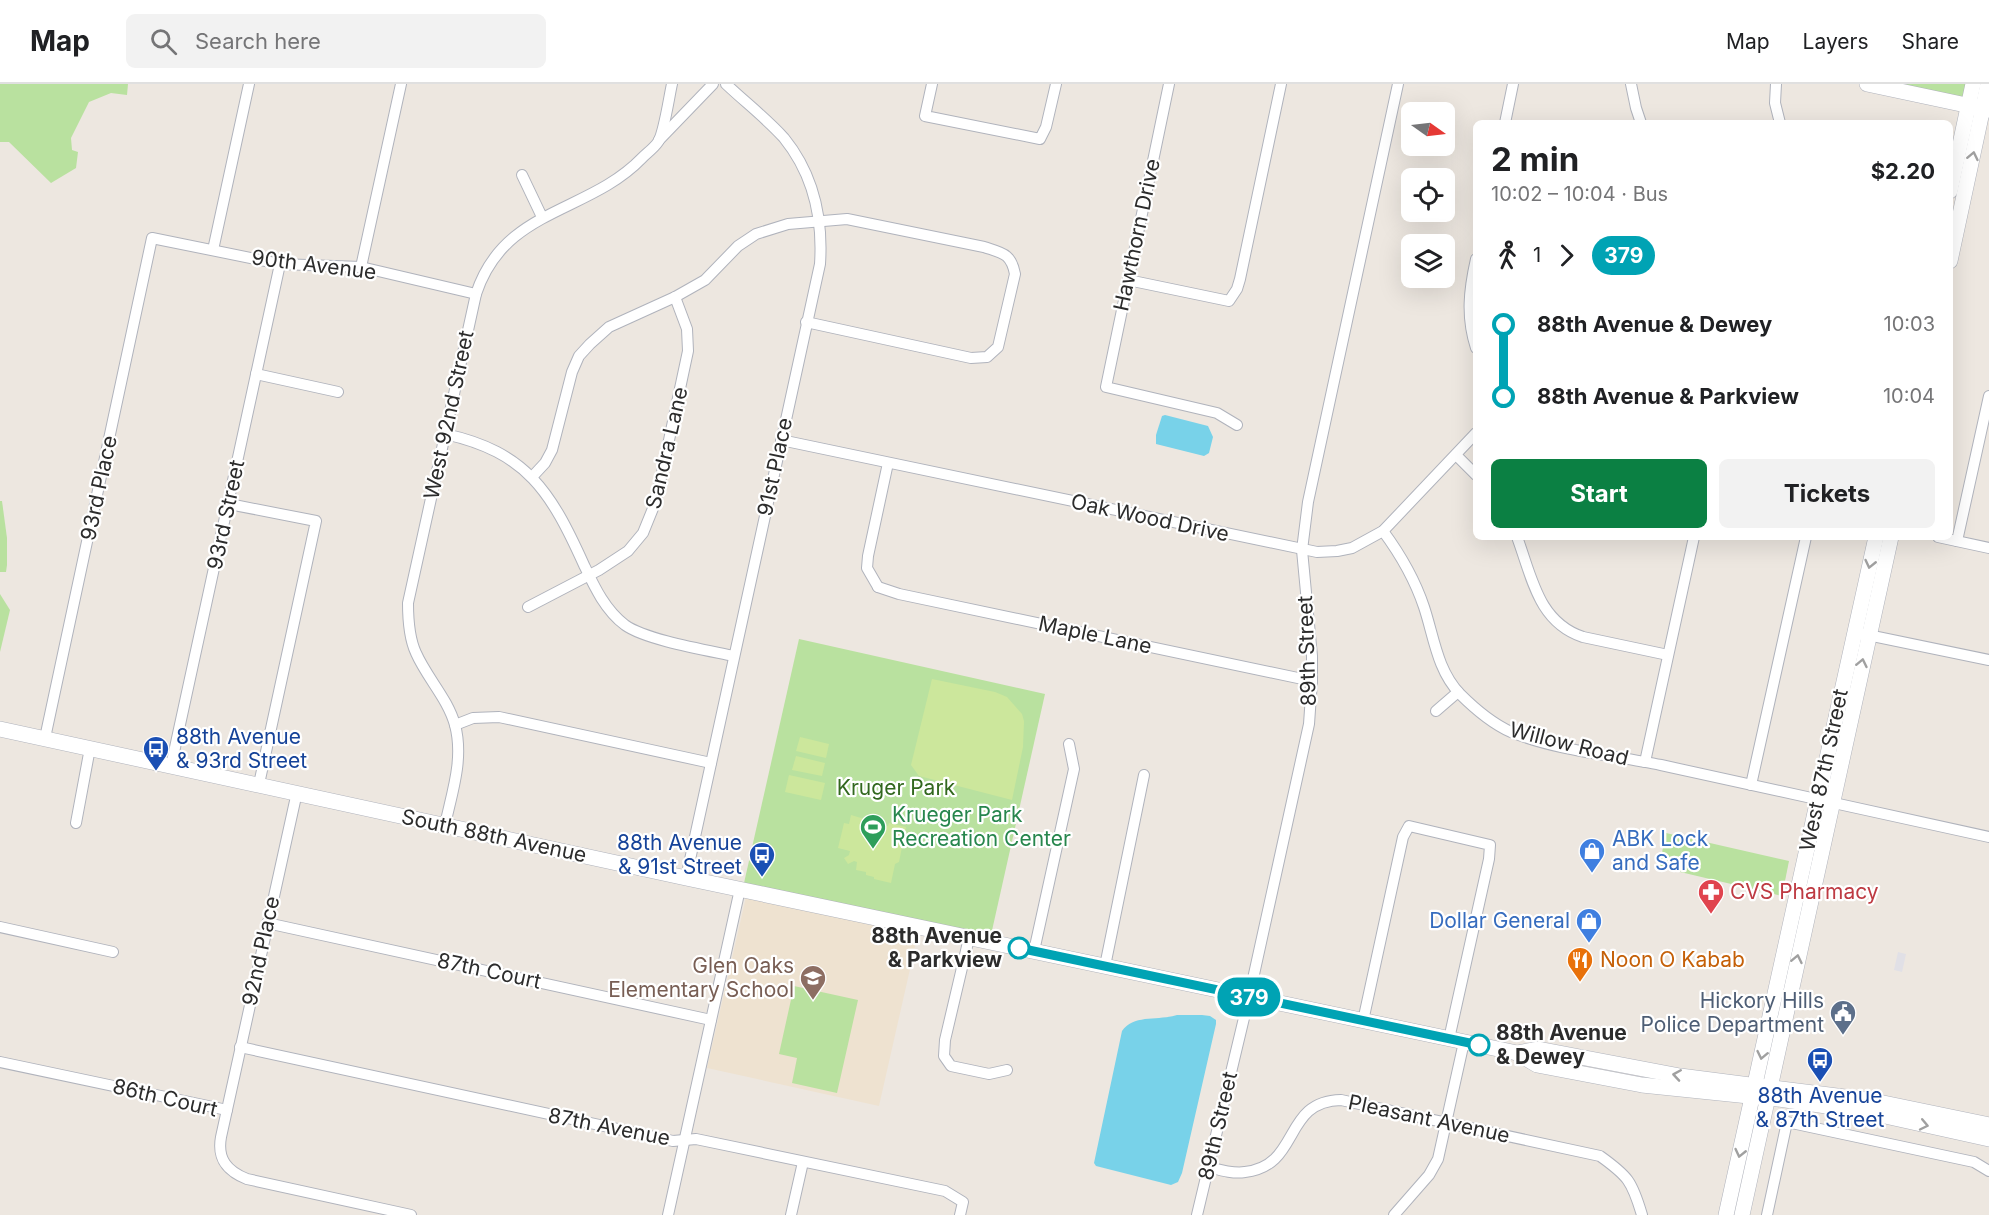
<!DOCTYPE html>
<meta charset="utf-8">
<style>
:root{--surface:#fff;--page:#f2f2f2;--text:#202124;--muted:#757577;--line:#e0e0e0;--accent:#0b8043}
body{margin:0;font-family:Inter,sans-serif;background:var(--page);color:var(--text);height:100vh;display:flex;flex-direction:column;font-size:22px;white-space:nowrap}
*{box-sizing:border-box;margin:0}
p{font-size:20px;color:var(--muted)}
.icon{flex:none;width:33px;height:33px;fill:none;stroke:currentColor;stroke-width:2;stroke-linecap:round;stroke-linejoin:round}
.map{position:relative;flex:1;overflow:hidden}
.sheet{position:absolute;left:1473px;top:36px;width:480px;height:420px;display:flex;flex-direction:column;background:var(--surface);border-radius:9px;box-shadow:0 6px 24px #0002}
.sheet>*{flex:none}
.badge{padding:0 12px;border-radius:20px;font-size:21px;line-height:39px}
.needle{width:39px;rotate:104deg}
.tools{position:absolute;left:1401px;top:18px;display:grid;gap:12px}
.tools a{display:grid;place-items:center;width:54px;height:54px;border-radius:9px;background:var(--surface);box-shadow:0 6px 24px #0002;font-size:30px}
.map>.badge{position:absolute;translate:-50% -50%;box-shadow:0 0 0 3px #fff}
.legs{display:flex;align-items:center;gap:9px;height:66px;padding:0 18px;font-size:20px}
.legs p{margin-inline-start:auto}
.head{display:flex;align-items:center;justify-content:space-between;height:102px;padding:0 18px}
h1{font-size:33px;font-weight:700;line-height:45px}
.action{display:flex;gap:12px;margin-top:auto;padding:12px 18px}
.action a{flex:1;height:69px;border-radius:9px;background:var(--accent);color:#fff;font-size:24px;font-weight:700;line-height:69px;text-align:center}
.action a+a{background:var(--page);color:var(--text)}
ul{padding:0 18px;list-style:none}
li{display:flex;align-items:center;gap:21px;height:72px;font-size:22px}
li i{display:grid;place-items:center;width:9px;height:100%;margin:0 8px;background:currentColor}
li i::after{content:'';width:15px;height:15px;margin:-8px;border:4px solid;border-radius:50%;background:var(--surface)}
li p{margin-inline-start:auto}
li:first-child i{background:linear-gradient(#0000 50%,currentColor 0)}
li:last-child i{background:linear-gradient(currentColor 50%,#0000 0)}
header{display:flex;align-items:center;gap:36px;box-sizing:border-box;height:84px;padding:0 30px;background:var(--surface);border-bottom:2px solid var(--line)}
header strong{font-size:28px}
nav{display:flex;gap:33px;margin-inline-start:auto;font-size:21px}
.search{width:420px;height:54px;background:var(--page);display:flex;align-items:center;gap:15px;box-sizing:border-box;padding:0 21px;border-radius:9px;color:var(--muted);font-size:22px}
.map>svg:first-child{display:block}
.industrial{fill:#e1e0e6}
.education{fill:#eee2d0}
.green{fill:#b9e19f}
.pitch{fill:#cce79c}
.water{fill:#78d2e9}
.lines{fill:none;stroke-linecap:round;stroke-linejoin:round}
.street-casing{stroke:#b0b3bc;stroke-width:12}
.secondary-casing{stroke:#b0b3bc;stroke-width:16}
.street{stroke:#fff;stroke-width:10}
.secondary{stroke:#fff;stroke-width:15}
.oneway{stroke:#a0a0a0}
.line-1-casing{stroke:#fff;stroke-width:14}
.line-1{stroke:#00a3b4;stroke-width:9}
.stop-1-dot{fill:#fff;stroke:#00a3b4;stroke-width:3}
.labels{text-anchor:middle;stroke-width:4.5;stroke-linejoin:round;paint-order:stroke}
.street-label{font-size:21px;fill:#2c2c2c;stroke:#fff}
.transit-label{font-size:21px;fill:#164399;stroke:#fff;text-anchor:start}
.park-label{font-size:21px;fill:#32681e;stroke:#fff}
.leisure-label{font-size:21px;fill:#27864d;stroke:#fff;text-anchor:start}
.shop-label{font-size:21px;fill:#366cbe;stroke:#fff;text-anchor:start}
.health-label{font-size:21px;fill:#be3a42;stroke:#fff;text-anchor:start}
.stop-label{font-size:21px;font-weight:bold;fill:#2c2c2c;stroke:#fff;text-anchor:end}
.food-label{font-size:21px;fill:#c56008;stroke:#fff;text-anchor:start}
.education-label{font-size:21px;fill:#785e54;stroke:#fff;text-anchor:end}
.service-label{font-size:21px;fill:#4e5e75;stroke:#fff;text-anchor:end}
</style>
<header>
<strong>Map</strong>
<div class="search"><svg class="icon" aria-label="search" viewBox="0 0 24 24"><circle cx="10" cy="10" r="6"/><path d="M15 15l6 6"/></svg>Search here</div>
<nav><a>Map</a><a>Layers</a><a>Share</a></nav>
</header>
<div class="map">
<svg width="1989" height="1131" viewBox="0 0 1989 1131">
<rect width="100%" height="100%" fill="#ede7e0"/>
<!-- industrial -->
<polygon class="industrial" points="1898,868 1906,870 1902,888 1894,886"/>
<!-- education -->
<polygon class="education" points="746,813 918,850 879,1022 707,984"/>
<!-- green -->
<g class="green">
<polygon points="0,0 128,0 127,11 111,9 89,18 71,54 72,66 78,68 76,84 51,99 9,58 0,58"/>
<polygon points="1870,0 1989,0 1989,22"/>
<polygon points="0,417 2,417 7,454 7,481 6,488 0,488"/>
<polygon points="0,510 10,526 0,568"/>
<polygon points="799,555 1045,610 991,851 744,799"/>
<polygon points="1666,749 1789,777 1782,812 1659,783"/>
<polygon points="794,902 858,916 837,1009 792,999 797,974 779,970"/>
</g>
<!-- pitch -->
<g class="pitch">
<polygon points="932,595 995,608 1007,613 1022,630 1024,637 1023,663 1012,716 919,692 911,681"/>
<polygon points="800,653 829,660 826,674 796,667"/>
<polygon points="796,672 825,679 822,692 792,686"/>
<polygon points="789,691 825,699 821,716 785,708"/>
<polygon points="851,731 888,742 889,739 906,743 899,778 895,780 891,799 874,795 874,793 866,791 866,788 856,786 857,778 854,777 848,780 844,774 849,771 850,767 838,764 844,739 849,740"/>
</g>
<!-- water -->
<g class="water">
<polygon points="1165,331 1208,342 1213,353 1209,369 1204,372 1156,360 1156,351 1162,332"/>
<path d="M 1177,931 L 1202,931 L 1210,932 L 1216,936 L 1216,940 L 1182,1089 L 1178,1098 L 1171,1101 L 1096,1082 L 1094,1079 L 1122,947 C 1134,930 1158,937 1177,931 Z"/>
</g>
<g class="lines">
<!-- street casing -->
<g class="street-casing">
<g id="street">
<polyline points="932,0 925,32 1040,55 1046,43 1056,0"/>
<polyline points="1169,0 1106,303 1217,329 1237,341"/>
<polyline points="1631,0 1636,24 1641,39"/>
<polyline points="1776,0 1775,19 1780,39"/>
<polyline points="1505,39 1513,0"/>
<polyline points="659,56 713,0"/>
<polyline points="522,91 542,133"/>
<polyline points="213,166 249,0"/>
<path d="M 1476,175 C 1469,206 1466,233 1476,264"/>
<polyline points="361,183 401,0"/>
<polyline points="1128,196 1229,217 1237,205 1240,195 1281,0"/>
<polyline points="256,290 338,308"/>
<path d="M 445,350 C 527,368 551,408 584,481 C 594,502 605,526 625,541 C 646,556 706,566 734,572"/>
<polyline points="781,356 1317,468 1337,467 1352,464 1383,447 1476,349"/>
<polyline points="1456,371 1476,391"/>
<path d="M 532,393 L 545,379 L 552,366 L 572,288 L 579,272 L 590,260 L 609,243 L 675,213 L 705,196 L 738,162 L 756,150 L 788,140 L 847,135 L 984,163 C 1002,169 1011,169 1015,190 L 998,263 L 987,273 L 971,274 L 806,238"/>
<polyline points="229,420 316,437 259,700"/>
<path d="M 1383,447 C 1400,470 1415,496 1424,523 C 1434,553 1437,586 1460,610 C 1475,625 1491,639 1511,648 C 1558,667 1612,671 1661,681 C 1770,705 1880,729 1989,753"/>
<path d="M 1517,453 C 1532,493 1538,538 1583,553 L 1668,571"/>
<polyline points="1938,453 1989,464"/>
<polyline points="1957,457 1989,312"/>
<polyline points="878,503 899,510 1312,597"/>
<polyline points="878,503 867,484 868,472 888,379"/>
<polyline points="528,523 599,486 628,467 643,449 656,417 688,267 687,245 675,213"/>
<polyline points="1863,550 1989,576"/>
<polyline points="1436,627 1458,608"/>
<polyline points="455,641 473,634 499,633 711,679"/>
<polyline points="45,654 152,154 280,180 361,183 476,210"/>
<polyline points="1645,678 1694,453"/>
<polyline points="171,682 280,180"/>
<polyline points="1751,701 1806,453"/>
<path d="M 297,708 L 221,1053 C 217,1075 227,1087 247,1095 L 411,1131"/>
<polyline points="76,739 90,664"/>
<path d="M 445,741 C 452,708 464,675 455,641 C 448,615 427,594 416,569 C 409,554 408,535 408,519 L 476,210 C 504,124 588,130 642,74 C 647,69 654,64 658,58 C 664,49 669,13 672,0"/>
<path d="M 686,794 L 820,180 C 823,134 814,91 784,54 C 767,35 745,18 726,0"/>
<polyline points="267,839 711,936"/>
<polyline points="0,843 113,868"/>
<polyline points="969,854 945,956 944,972 951,982 989,990 1007,986"/>
<polyline points="1034,867 1074,685 1069,660"/>
<polyline points="1105,882 1144,691"/>
<polyline points="1363,937 1403,753 1409,742 1490,761 1489,775 1449,955"/>
<polyline points="240,963 673,1057 696,1055 945,1107 963,1118 960,1131"/>
<polyline points="0,978 227,1026"/>
<path d="M 1208,1083 C 1220,1086 1233,1090 1245,1088 C 1301,1082 1282,1017 1341,1016 L 1600,1072 C 1628,1092 1632,1097 1642,1131"/>
<polyline points="668,1131 740,805"/>
<polyline points="791,1131 803,1078"/>
<polyline points="1197,1131 1249,913 1309,640 1312,597 1312,572 1302,466 1308,418 1398,0"/>
<polyline points="1394,1131 1429,1091 1438,1075 1464,958"/>
<polyline points="1767,1131 1787,1038 1974,1078 1989,1087"/>
</g>
</g>
<!-- secondary casing -->
<g class="secondary-casing">
<g id="secondary">
<polyline points="1867,0 1989,26"/>
<polyline points="1950,107 1973,0"/>
<polyline points="1950,177 1988,0"/>
<polyline points="0,645 686,794 1517,969 1537,981 1642,1001 1778,1015 1867,1028 1989,1055"/>
<polyline points="1517,969 1538,965 1680,992 1869,1016 1989,1041"/>
<polyline points="1726,1131 1876,453"/>
<polyline points="1742,1131 1891,453"/>
</g>
</g>
<!-- street -->
<use href="#street" class="street"/>
<!-- secondary -->
<use href="#secondary" class="secondary"/>
</g>
<!-- one-way arrows -->
<defs><path id="oneway-chevron" d="M-2-3.5L2.5 0L-2 3.5" fill="none" stroke-width="1.6" stroke-linecap="round" stroke-linejoin="round" transform="scale(1.5)"/></defs>
<g class="oneway">
<use href="#oneway-chevron" transform="translate(1973 72) rotate(-78)"/>
<use href="#oneway-chevron" transform="translate(1870 480) rotate(103)"/>
<use href="#oneway-chevron" transform="translate(1862 579) rotate(-78)"/>
<use href="#oneway-chevron" transform="translate(1797 875) rotate(-78)"/>
<use href="#oneway-chevron" transform="translate(1762 971) rotate(102)"/>
<use href="#oneway-chevron" transform="translate(1677 991) rotate(-171)"/>
<use href="#oneway-chevron" transform="translate(1924 1041) rotate(12)"/>
<use href="#oneway-chevron" transform="translate(1740 1069) rotate(103)"/>
</g>
<g class="lines">
<!-- line-1 casing -->
<g class="line-1-casing">
<polyline id="line-1" points="1019,864 1479,961"/>
</g>
<!-- line-1 -->
<use href="#line-1" class="line-1"/>
</g>
<!-- icons -->
<defs>
<g id="bus-pin" transform="scale(1.35)"><path d="M0 17L-7.5 6A9.5 9.5 0 1 1 7.5 6Z" fill="#1a4fb4" stroke="#fff"/><path d="M-5-6H5V4H4V6H2V4H-2V6H-4V4H-5ZM-3.5-4V0h7V-4ZM-3.5 1.2v1.5H-2V1.2ZM2 1.2v1.5H3.5V1.2Z" fill="#fff"/></g>
<g id="stadium-pin" transform="scale(1.35)"><path d="M0 17L-7.5 6A9.5 9.5 0 1 1 7.5 6Z" fill="#2e9e5b" stroke="#fff"/><path d="M0-5a6.5 5 0 1 0 0 10a6.5 5 0 1 0 0-10ZM-3.5-1.8h7v3.6h-7Z" fill="#fff"/></g>
<g id="shop-pin" transform="scale(1.35)"><path d="M0 17L-7.5 6A9.5 9.5 0 1 1 7.5 6Z" fill="#3f7fe0" stroke="#fff"/><path d="M-5-2.5h2.3a2.7 3.5 0 0 1 5.4 0H5L5.5 6h-11ZM-1.5-2.5h3a1.5 2.3 0 0 0-3 0Z" fill="#fff"/></g>
<g id="pharmacy-pin" transform="scale(1.35)"><path d="M0 17L-7.5 6A9.5 9.5 0 1 1 7.5 6Z" fill="#e0444e" stroke="#fff"/><path d="M-2-6h4v4h4v4h-4v4h-4v-4h-4v-4h4Z" fill="#fff"/></g>
<g id="restaurant-pin" transform="scale(1.35)"><path d="M0 17L-7.5 6A9.5 9.5 0 1 1 7.5 6Z" fill="#e8710a" stroke="#fff"/><path d="M-5-6h1v4h1v-4h1v4h1v-4h1v5L-1.5 .5V6h-2V.5L-5-1ZM5-6V6H3V1.5H1.5Q1.5-4 5-6Z" fill="#fff"/></g>
<g id="school-pin" transform="scale(1.35)"><path d="M0 17L-7.5 6A9.5 9.5 0 1 1 7.5 6Z" fill="#8d6e63" stroke="#fff"/><path d="M0-5L7-2L0 1L-7-2ZM-4 1L0 2.5L4 1V4Q0 6-4 4Z" fill="#fff"/></g>
<g id="civic-pin" transform="scale(1.35)"><path d="M0 17L-7.5 6A9.5 9.5 0 1 1 7.5 6Z" fill="#5c6f8a" stroke="#fff"/><path d="M-.6-6.5H3V-4.5H.6V-3L4-1V1h2V6H-6V1h2V-1L-.6-3ZM-1.2 2.5V6h2.4V2.5Z" fill="#fff"/></g>
</defs>
<g fill-rule="evenodd">
<use href="#bus-pin" x="156" y="665"/>
<use href="#stadium-pin" x="873" y="743"/>
<use href="#shop-pin" x="1592" y="767"/>
<use href="#bus-pin" x="762" y="771"/>
<use href="#pharmacy-pin" x="1711" y="808"/>
<use href="#shop-pin" x="1589" y="837"/>
<use href="#restaurant-pin" x="1580" y="876"/>
<use href="#school-pin" x="813" y="894"/>
<use href="#civic-pin" x="1843" y="929"/>
<use href="#bus-pin" x="1820" y="976"/>
</g>
<!-- markers -->
<g class="stop-1-dot">
<circle cx="1019" cy="864" r="10"/>
<circle cx="1479" cy="961" r="10"/>
</g>
<g class="labels">
<!-- street labels -->
<g class="street-label">
<text transform="translate(1137 151) rotate(-78)" y="7">Hawthorn Drive</text>
<text transform="translate(314 181) rotate(7)" y="7">90th Avenue</text>
<text transform="translate(449 331) rotate(-78)" y="7">West 92nd Street</text>
<text transform="translate(667 364) rotate(-77)" y="7">Sandra Lane</text>
<text transform="translate(775 383) rotate(-78)" y="7">91st Place</text>
<text transform="translate(99 404) rotate(-78)" y="7">93rd Place</text>
<text transform="translate(226 431) rotate(-78)" y="7">93rd Street</text>
<text transform="translate(1150 434) rotate(12)" y="7">Oak Wood Drive</text>
<text transform="translate(1095 551) rotate(12)" y="7">Maple Lane</text>
<text transform="translate(1307 567) rotate(-92)" y="7">89th Street</text>
<text transform="translate(1569 660) rotate(14)" y="7">Willow Road</text>
<text transform="translate(1824 686) rotate(-78)" y="7">West 87th Street</text>
<text transform="translate(494 752) rotate(12)" y="7">South 88th Avenue</text>
<text transform="translate(261 867) rotate(-78)" y="7">92nd Place</text>
<text transform="translate(489 887) rotate(12)" y="7">87th Court</text>
<text transform="translate(165 1014) rotate(13)" y="7">86th Court</text>
<text transform="translate(1429 1035) rotate(12)" y="7">Pleasant Avenue</text>
<text transform="translate(1218 1042) rotate(-77)" y="7">89th Street</text>
<text transform="translate(609 1043) rotate(11)" y="7">87th Avenue</text>
</g>
<!-- transit labels -->
<g class="transit-label">
<text x="176" y="660">88th Avenue<tspan x="176" dy="24">&amp; 93rd Street</tspan></text>
<text x="742" y="766" text-anchor="end">88th Avenue<tspan x="742" dy="24">&amp; 91st Street</tspan></text>
<text x="1820" y="1019" text-anchor="middle">88th Avenue<tspan x="1820" dy="24">&amp; 87th Street</tspan></text>
</g>
<!-- park labels -->
<g class="park-label">
<text x="896" y="711">Kruger Park</text>
</g>
<!-- leisure labels -->
<g class="leisure-label">
<text x="892" y="738">Krueger Park<tspan x="892" dy="24">Recreation Center</tspan></text>
</g>
<!-- shop labels -->
<g class="shop-label">
<text x="1612" y="762">ABK Lock<tspan x="1612" dy="24">and Safe</tspan></text>
<text x="1570" y="844" text-anchor="end">Dollar General</text>
</g>
<!-- health labels -->
<g class="health-label">
<text x="1730" y="815">CVS Pharmacy</text>
</g>
<!-- stop labels -->
<g class="stop-label">
<text x="1002" y="859">88th Avenue<tspan x="1002" dy="24">&amp; Parkview</tspan></text>
<text x="1496" y="956" text-anchor="start">88th Avenue<tspan x="1496" dy="24">&amp; Dewey</tspan></text>
</g>
<!-- food labels -->
<g class="food-label">
<text x="1600" y="883">Noon O Kabab</text>
</g>
<!-- education labels -->
<g class="education-label">
<text x="794" y="889">Glen Oaks<tspan x="794" dy="24">Elementary School</tspan></text>
</g>
<!-- service labels -->
<g class="service-label">
<text x="1824" y="924">Hickory Hills<tspan x="1824" dy="24">Police Department</tspan></text>
</g>
</g>
</svg>
<div class="tools">
<a><svg class="needle" viewBox="-14 -14 28 28"><path d="M0-13l5 13h-10z" fill="#e53935"/><path d="M0 13l5-13h-10z" fill="#757577"/></svg></a>
<a><svg class="icon" aria-label="locate" viewBox="0 0 24 24"><circle cx="12" cy="12" r="6"/><path d="M12 2v4M12 18v4M2 12h4M18 12h4"/></svg></a>
<a><svg class="icon" aria-label="layers" viewBox="0 0 24 24"><path d="M12 4l9 5-9 5-9-5zM3 14l9 5 9-5"/></svg></a>
</div>
<b class="badge" style="left:1249px;top:913px;background:#00a3b4;color:#fff">379</b>
<section class="sheet">
<div class="head"><div><h1>2 min</h1><p>10:02 – 10:04 · Bus</p></div><b>$2.20</b></div>
<div class="legs"><svg class="icon" aria-label="walk" viewBox="0 0 24 24"><circle cx="13" cy="4" r="2"/><path d="M13 8l-2 6 4 7M11 14l-3 7M7 12l3-4h3l4 4"/></svg>1<svg class="icon" aria-label="forward" viewBox="0 0 24 24"><path d="M9 5l7 7-7 7"/></svg><b class="badge" style="background:#00a3b4;color:#fff">379</b></div>
<ul>
<li><i style="color:#00a3b4"></i><b>88th Avenue &amp; Dewey</b><p>10:03</p></li>
<li><i style="color:#00a3b4"></i><b>88th Avenue &amp; Parkview</b><p>10:04</p></li>
</ul>
<div class="action"><a>Start</a><a>Tickets</a></div>
</section>
</div>
